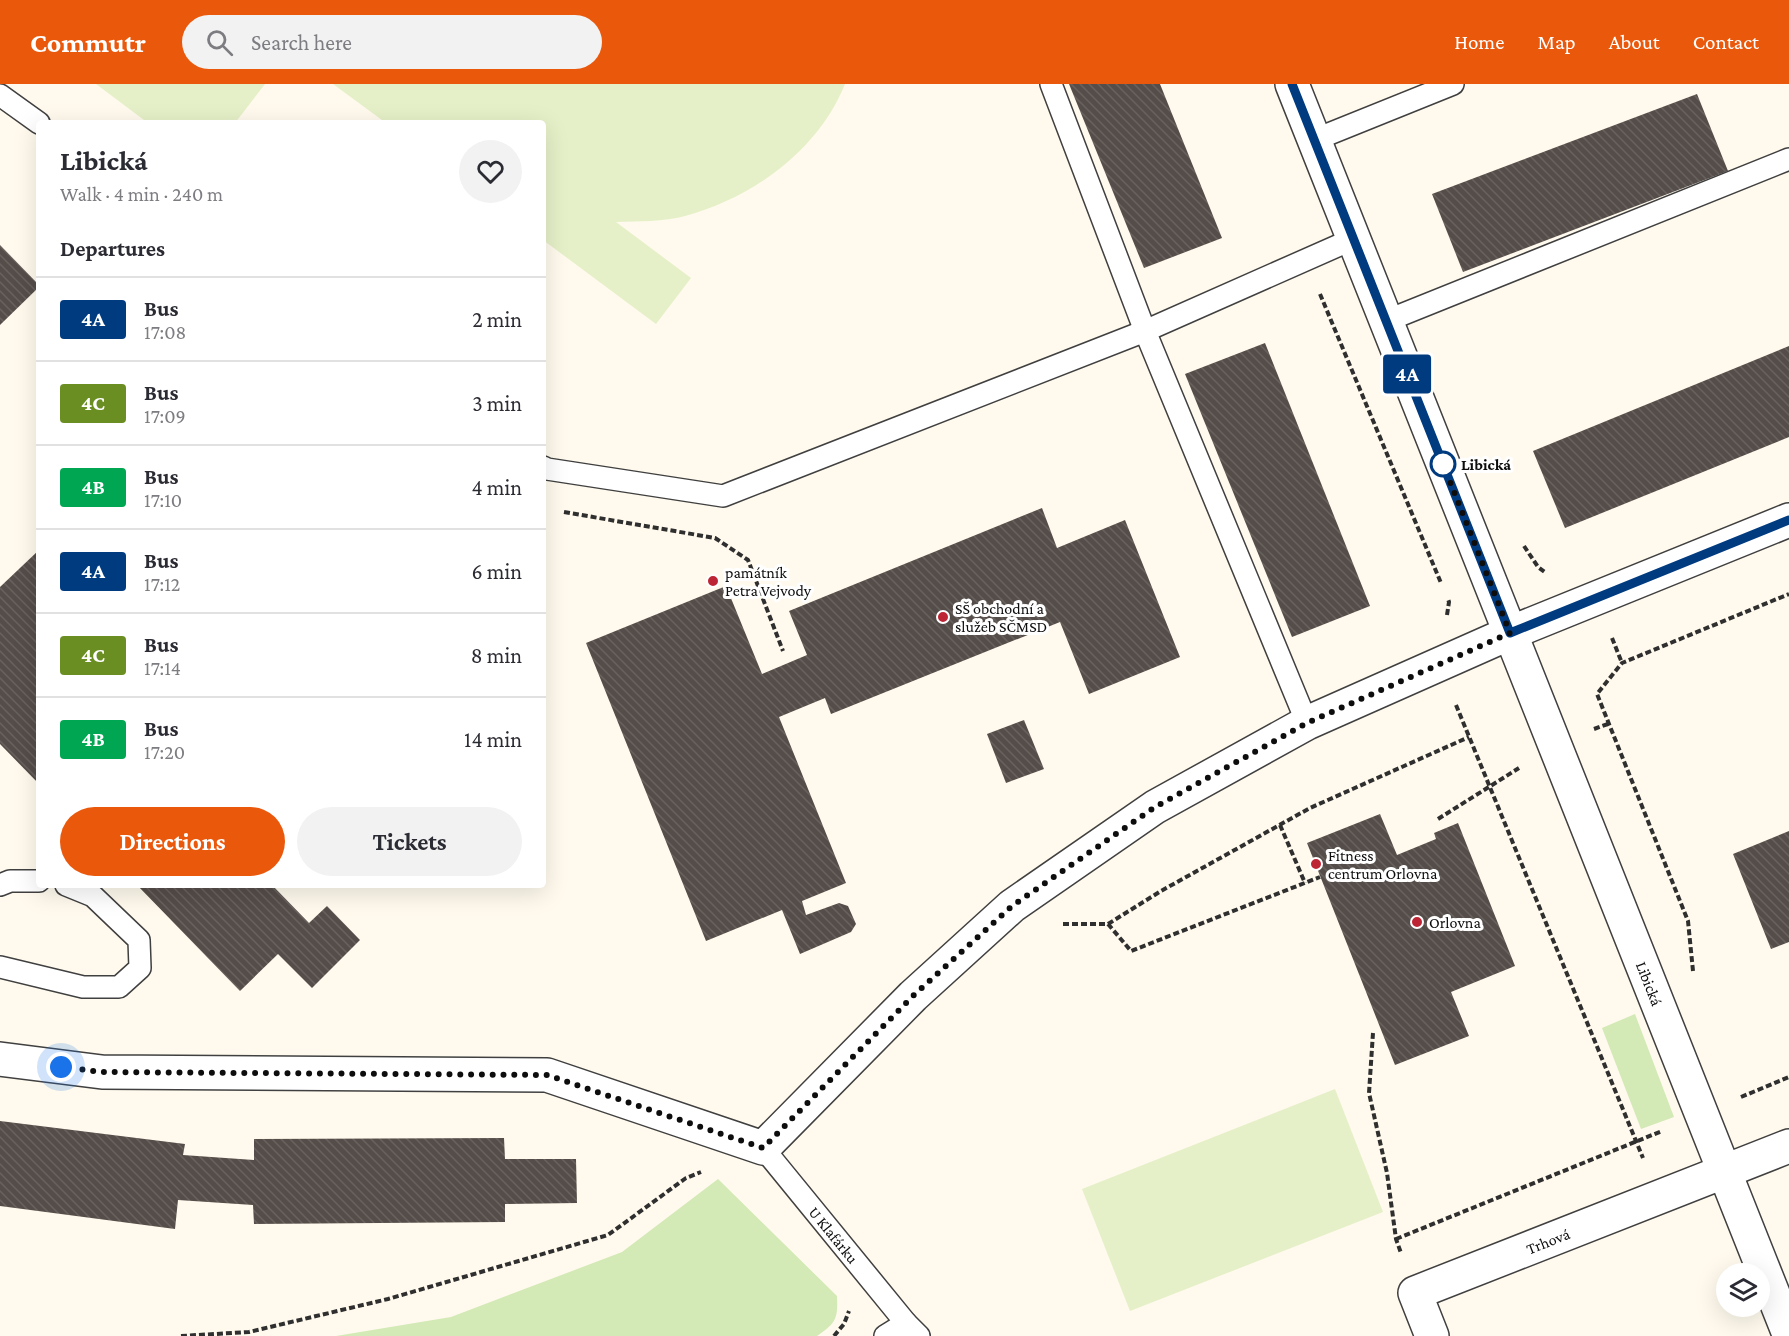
<!DOCTYPE html>
<meta charset="utf-8">
<style>
:root{--surface:#fff;--page:#f2f2f3;--text:#2b2b33;--muted:#7c7c81;--line:#e1e1e2;--accent:#ea580c}
body{margin:0;font-family:"Crimson Pro",serif;background:var(--page);color:var(--text);height:100vh;display:flex;flex-direction:column;font-size:22px;white-space:nowrap}
*{box-sizing:border-box;margin:0}
p{font-size:20px;color:var(--muted)}
.icon{flex:none;width:33px;height:33px;fill:none;stroke:currentColor;stroke-width:2;stroke-linecap:round;stroke-linejoin:round}
.map{position:relative;flex:1;overflow:hidden}
.panel{position:absolute;left:36px;top:36px;width:510px;height:768px;display:flex;flex-direction:column;background:var(--surface);border-radius:6px;box-shadow:0 6px 24px #0002}
.panel>*{flex:none}
.badge{padding:0 12px;border-radius:4px;font-size:21px;line-height:39px}
.fabs{position:absolute;left:1716px;top:1179px;display:grid;gap:12px}
.fabs a{display:grid;place-items:center;width:54px;height:54px;border-radius:50%;background:var(--surface);box-shadow:0 6px 24px #0002;font-size:30px}
.you{position:absolute;width:30px;height:30px;margin:-15px;border:4px solid #fff;border-radius:50%;background:#1a73e8;box-shadow:0 0 0 9px #1a73e833}
.map>.badge{position:absolute;translate:-50% -50%;box-shadow:0 0 0 3px #fff}
h2{padding:0 24px;font-size:22px;line-height:54px}
.round{display:grid;place-items:center;flex:none;width:63px;height:63px;border-radius:32px;background:var(--page)}
.overview{display:flex;align-items:center;justify-content:space-between;height:102px;padding:0 24px}
h1{font-size:28px;font-weight:700;line-height:45px}
.button{display:flex;gap:12px;margin-top:auto;padding:12px 24px}
.button a{flex:1;height:69px;border-radius:36px;background:var(--accent);color:#fff;font-size:24px;font-weight:700;line-height:69px;text-align:center}
.button a+a{background:var(--page);color:var(--text)}
ul{padding:0;list-style:none}
li{display:flex;align-items:center;gap:18px;height:84px;padding:0 24px;border-top:2px solid var(--line)}
li div{flex:1}
li b{display:block;font-size:22px}
li em{font-style:normal}
li .badge{min-width:66px;font-weight:700;text-align:center}
header{display:flex;align-items:center;gap:36px;box-sizing:border-box;height:84px;padding:0 30px;background:var(--accent);color:#fff}
header strong{font-size:28px}
nav{display:flex;gap:33px;margin-inline-start:auto;font-size:21px}
.search{width:420px;height:54px;background:var(--page);display:flex;align-items:center;gap:15px;box-sizing:border-box;padding:0 21px;border-radius:33px;color:var(--muted);font-size:22px}
.map>svg:first-child{display:block}
.grass{fill:#d3e9b6}
.pitch{fill:#e5f0c8}
.building{fill:url(#building-back-hatch)}
.lines{fill:none;stroke-linecap:round;stroke-linejoin:round}
.lane-casing{stroke:#404040;stroke-width:24}
.street-casing{stroke:#404040;stroke-width:36}
.path{stroke:#2f2f2f;stroke-width:4;stroke-dasharray:6 3;stroke-linecap:butt}
.lane{stroke:#fff;stroke-width:21}
.street{stroke:#fff;stroke-width:33}
.line-casing{stroke:#fff;stroke-width:14}
.line{stroke:#003b80;stroke-width:9}
.walk{stroke:#0d0d0d;stroke-width:6;stroke-dasharray:0 10.8}
.stop-dot{fill:#fff;stroke:#003b80;stroke-width:3}
.poi-dot{fill:#bd2534;stroke:#fff;stroke-width:2}
.labels{text-anchor:middle;stroke-width:6;stroke-linejoin:round;paint-order:stroke}
.stop-label{font-size:16px;font-weight:bold;fill:#0d0d0d;stroke:#fff;text-anchor:start}
.poi-label{font-size:16px;fill:#0d0d0d;stroke:#fff;text-anchor:start}
.street-label{font-size:16px;fill:#0d0d0d;stroke:#fff}
</style>
<header>
<strong>Commutr</strong>
<div class="search"><svg class="icon" aria-label="search" viewBox="0 0 24 24"><circle cx="10" cy="10" r="6"/><path d="M15 15l6 6"/></svg>Search here</div>
<nav><a>Home</a><a>Map</a><a>About</a><a>Contact</a></nav>
</header>
<div class="map">
<svg width="1789" height="1252" viewBox="0 0 1789 1252">
<defs>
<pattern id="building-back-hatch" width="6" height="6" patternUnits="userSpaceOnUse" patternTransform="scale(1.5)"><rect width="6" height="6" fill="#554d49"/><path d="M-1 5l2 2M0 0l6 6M5-1l2 2" fill="none" stroke="#68625f"/></pattern>
</defs>
<rect width="100%" height="100%" fill="#fffaed"/>
<!-- grass -->
<g class="grass">
<polygon points="1635,930 1674,1033 1641,1045 1602,944"/>
<path d="M 718,1095 L 837,1212 C 838,1235 836,1239 817,1252 L 336,1252 L 451,1233 L 622,1168 Z"/>
</g>
<!-- pitch -->
<g class="pitch">
<polygon points="96,0 265,0 235,39 148,39"/>
<path d="M 333,0 L 845,0 C 818,67 752,114 685,132 C 663,138 639,137 616,138 L 691,194 L 656,240 L 543,156 L 543,39 L 386,39 Z"/>
<polygon points="1335,1005 1383,1128 1130,1227 1082,1105"/>
</g>
<!-- building -->
<g class="building">
<polygon points="1069,0 1160,0 1222,154 1144,184"/>
<polygon points="1697,10 1728,87 1463,188 1432,110"/>
<polygon points="0,161 39,201 39,203 0,241"/>
<polygon points="1265,259 1370,522 1292,553 1185,290"/>
<polygon points="1789,262 1789,353 1565,444 1533,367"/>
<polygon points="1042,424 1057,464 1125,436 1180,573 1089,610 1060,538 831,630 825,614 779,633 846,799 802,817 806,831 839,819 848,822 856,840 851,848 800,870 782,826 706,857 586,559 726,502 762,590 807,571 789,527"/>
<polygon points="39,466 39,700 0,660 0,503"/>
<polygon points="1024,636 1044,685 1006,699 987,650"/>
<polygon points="1380,730 1397,771 1436,755 1434,749 1458,739 1515,882 1451,908 1469,952 1395,981 1307,759"/>
<polygon points="1789,747 1789,858 1771,865 1733,770"/>
<polygon points="137,801 272,801 309,839 327,822 360,856 312,904 278,870 240,907"/>
<polygon points="0,1037 185,1060 183,1071 254,1076 254,1055 504,1054 505,1075 576,1075 577,1119 505,1120 505,1138 254,1140 253,1121 178,1116 175,1145 0,1122"/>
</g>
<g class="lines">
<!-- lane casing -->
<g class="lane-casing">
<g id="lane">
<polyline points="1051,0 1145,247 1307,639"/>
<polyline points="0,11 39,39"/>
<polyline points="1314,56 1453,0"/>
<polyline points="1386,237 1789,75"/>
<polyline points="543,383 547,385 723,412 1145,247 1353,155"/>
<polyline points="0,801 10,797 39,797"/>
<polyline points="0,883 83,903 119,903 140,884 139,856 93,812 66,801"/>
<path id="s1" d="M 763,1064 L 906,1239 L 885,1252"/>
<polyline points="906,1239 919,1252"/>
</g>
</g>
<!-- street casing -->
<g class="street-casing">
<g id="street">
<path id="s2" d="M 1292,0 L 1789,1250"/>
<polyline points="0,975 102,988 547,991 763,1064 913,912 1012,822 1155,723 1307,639 1510,549 1789,436"/>
<path id="s3" d="M 1432,1252 L 1415,1209 L 1789,1062"/>
</g>
</g>
<!-- path -->
<g class="path">
<polyline points="1320,210 1441,499"/>
<polyline points="564,428 715,454 748,476 783,567"/>
<polyline points="1524,462 1538,483 1546,489"/>
<polyline points="1447,531 1449,518 1448,515"/>
<polyline points="1612,554 1622,579"/>
<polyline points="1456,621 1643,1074"/>
<polyline points="1594,645 1608,640"/>
<polyline points="1438,735 1519,684"/>
<polyline points="1280,741 1305,799"/>
<polyline points="1063,840 1108,840 1161,807 1310,724 1469,653"/>
<polyline points="1108,840 1131,867 1320,793"/>
<polyline points="1693,887 1688,837 1597,610 1622,579 1789,510"/>
<polyline points="1373,949 1369,1009 1387,1089 1396,1155 1401,1169"/>
<polyline points="1741,1013 1789,993"/>
<polyline points="1396,1155 1662,1047"/>
<polyline points="181,1252 249,1248 388,1215 608,1151 686,1094 701,1088"/>
<polyline points="834,1252 844,1240 849,1227"/>
</g>
<!-- lane -->
<use href="#lane" class="lane"/>
<!-- street -->
<use href="#street" class="street"/>
</g>
<g class="lines">
<!-- line casing -->
<g class="line-casing">
<polyline id="line" points="1292,0 1510,549 1789,436"/>
</g>
<!-- line -->
<use href="#line" class="line"/>
<!-- walk -->
<polyline class="walk" points="61,983 102,988 547,991 763,1064 913,912 1012,822 1155,723 1307,639 1510,549 1443,380"/>
</g>
<!-- markers -->
<circle class="stop-dot" cx="1443" cy="380" r="12"/>
<g class="poi-dot">
<circle cx="713" cy="497" r="6"/>
<circle cx="943" cy="533" r="6"/>
<circle cx="1316" cy="780" r="6"/>
<circle cx="1417" cy="838" r="6"/>
</g>
<g class="labels">
<!-- stop labels -->
<g class="stop-label">
<text x="1461" y="386">Libická</text>
</g>
<!-- poi labels -->
<g class="poi-label">
<text x="725" y="494">památník<tspan x="725" dy="18">Petra Vejvody</tspan></text>
<text x="955" y="530">SŠ obchodní a<tspan x="955" dy="18">služeb SČMSD</tspan></text>
<text x="1328" y="777">Fitness<tspan x="1328" dy="18">centrum Orlovna</tspan></text>
<text x="1429" y="844">Orlovna</text>
</g>
<!-- street labels -->
<g class="street-label">
<text dy="6" stroke="none"><textPath href="#s2" startOffset="968">Libická</textPath></text>
<text dy="6" stroke="none"><textPath href="#s1" startOffset="112">U Klafárku</textPath></text>
<text dy="6" stroke="none"><textPath href="#s3" startOffset="189">Trhová</textPath></text>
</g>
</g>
</svg>
<div class="fabs">
<a><svg class="icon" aria-label="layers" viewBox="0 0 24 24"><path d="M12 4l9 5-9 5-9-5zM3 14l9 5 9-5"/></svg></a>
</div>
<div class="you" style="left:61px;top:983px"></div>
<b class="badge" style="left:1407px;top:290px;background:#003b80;color:#fff">4A</b>
<section class="panel">
<div class="overview"><div><h1>Libická</h1><p>Walk · 4 min · 240 m</p></div><a class="round"><svg class="icon" aria-label="heart" viewBox="0 0 24 24"><path d="M12 20l-8-8c-3-5 5-10 8-4 3-6 11-1 8 4z"/></svg></a></div>
<h2>Departures</h2>
<ul>
<li><span class="badge" style="background:#003b80;color:#fff">4A</span><div><b>Bus</b><p>17:08</p></div><em>2 min</em></li>
<li><span class="badge" style="background:#6b8e23;color:#fff">4C</span><div><b>Bus</b><p>17:09</p></div><em>3 min</em></li>
<li><span class="badge" style="background:#00a651;color:#fff">4B</span><div><b>Bus</b><p>17:10</p></div><em>4 min</em></li>
<li><span class="badge" style="background:#003b80;color:#fff">4A</span><div><b>Bus</b><p>17:12</p></div><em>6 min</em></li>
<li><span class="badge" style="background:#6b8e23;color:#fff">4C</span><div><b>Bus</b><p>17:14</p></div><em>8 min</em></li>
<li><span class="badge" style="background:#00a651;color:#fff">4B</span><div><b>Bus</b><p>17:20</p></div><em>14 min</em></li>
</ul>
<div class="button"><a>Directions</a><a>Tickets</a></div>
</section>
</div>
